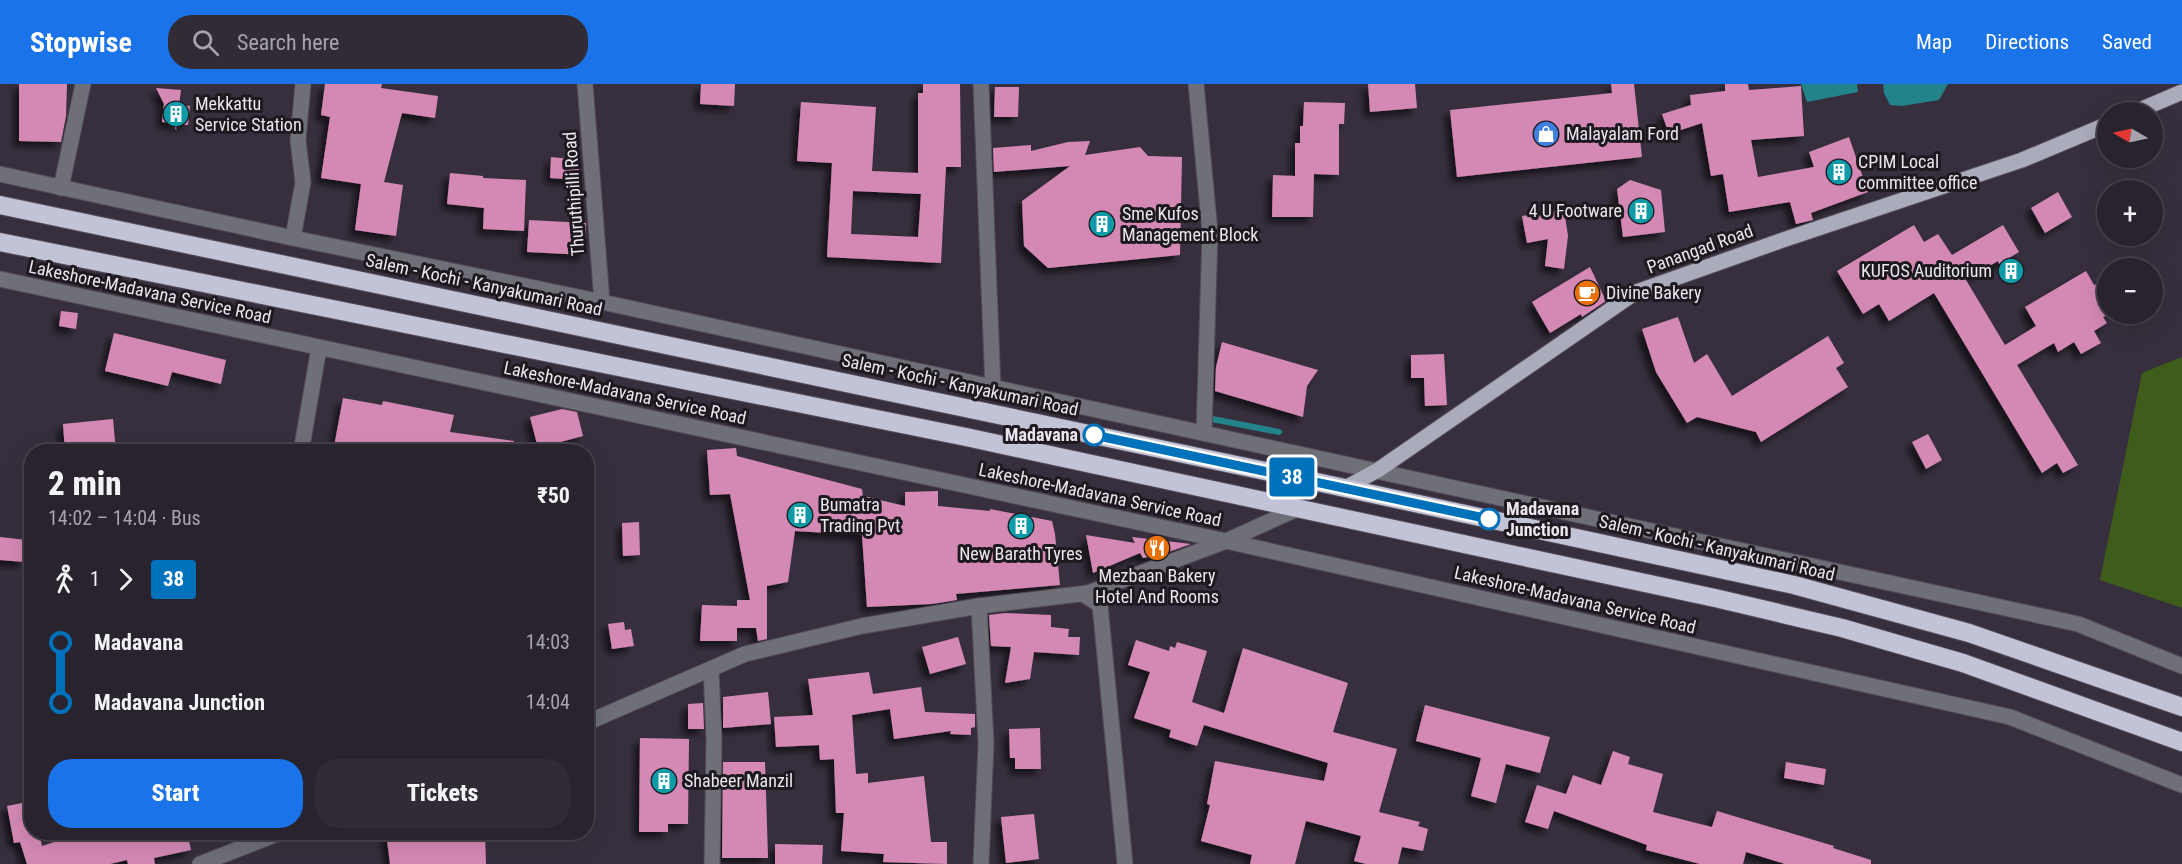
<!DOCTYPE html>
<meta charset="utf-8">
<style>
:root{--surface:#29232e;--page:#312b36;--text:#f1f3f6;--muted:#a5a4aa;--line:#45404a;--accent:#1a73e8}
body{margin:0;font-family:"Roboto Condensed",sans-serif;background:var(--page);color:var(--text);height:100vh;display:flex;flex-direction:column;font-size:22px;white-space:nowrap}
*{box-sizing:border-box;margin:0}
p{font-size:20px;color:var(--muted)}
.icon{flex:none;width:33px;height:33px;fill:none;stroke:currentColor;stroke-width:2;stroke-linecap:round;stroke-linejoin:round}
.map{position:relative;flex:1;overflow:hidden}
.sheet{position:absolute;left:24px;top:360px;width:570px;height:396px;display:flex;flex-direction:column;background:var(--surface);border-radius:24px;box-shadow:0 6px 24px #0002,0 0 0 2px var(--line)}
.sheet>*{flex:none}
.badge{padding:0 12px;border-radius:4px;font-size:21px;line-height:39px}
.needle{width:39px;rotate:279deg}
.buttons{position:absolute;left:2097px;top:18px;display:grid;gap:12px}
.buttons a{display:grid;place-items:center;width:66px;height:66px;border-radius:50%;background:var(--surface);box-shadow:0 6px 24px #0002,0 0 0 2px var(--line);font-size:30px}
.map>.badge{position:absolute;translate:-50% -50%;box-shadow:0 0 0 3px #fff}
.legs{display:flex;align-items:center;gap:9px;height:66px;padding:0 24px;font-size:20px}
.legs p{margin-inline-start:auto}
.head{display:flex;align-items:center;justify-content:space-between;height:102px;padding:0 24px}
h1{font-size:33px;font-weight:800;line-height:45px}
.action{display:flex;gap:12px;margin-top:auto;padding:12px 24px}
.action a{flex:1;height:69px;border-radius:24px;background:var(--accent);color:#fff;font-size:24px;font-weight:800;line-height:69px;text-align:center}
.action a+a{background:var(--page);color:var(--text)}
ul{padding:0 24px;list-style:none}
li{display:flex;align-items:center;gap:21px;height:60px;font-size:22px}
li i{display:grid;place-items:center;width:9px;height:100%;margin:0 8px;background:currentColor}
li i::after{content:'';width:15px;height:15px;margin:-8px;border:4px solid;border-radius:50%;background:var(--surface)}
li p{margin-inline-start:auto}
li:first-child i{background:linear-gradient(#0000 50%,currentColor 0)}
li:last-child i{background:linear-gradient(currentColor 50%,#0000 0)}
header{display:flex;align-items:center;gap:36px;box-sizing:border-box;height:84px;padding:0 30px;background:var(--accent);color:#fff}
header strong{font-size:28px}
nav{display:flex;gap:33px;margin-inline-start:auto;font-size:21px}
.search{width:420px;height:54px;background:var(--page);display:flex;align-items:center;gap:15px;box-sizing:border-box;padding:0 21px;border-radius:24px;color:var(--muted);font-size:22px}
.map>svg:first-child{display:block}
.green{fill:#3f5d1a}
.water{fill:#23838a}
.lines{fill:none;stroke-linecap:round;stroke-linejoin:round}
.stream{stroke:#23838a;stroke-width:6}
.building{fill:#d489b5;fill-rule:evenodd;filter:url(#shadow)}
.minor-casing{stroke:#544c59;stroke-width:17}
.major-casing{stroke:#544c59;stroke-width:17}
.highway-casing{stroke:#544c59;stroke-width:20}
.minor{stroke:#6f7077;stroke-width:15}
.major{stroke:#aaabbb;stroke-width:15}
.highway{stroke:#c2c3d6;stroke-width:18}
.line-1-casing{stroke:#fff;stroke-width:14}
.line-1{stroke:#0072bc;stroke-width:9}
.stop-1-dot{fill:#fff;stroke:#0072bc;stroke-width:3}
.labels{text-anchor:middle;stroke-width:6;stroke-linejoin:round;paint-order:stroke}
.poi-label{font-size:18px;fill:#eae5ee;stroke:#1d191f;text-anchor:start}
.street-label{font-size:18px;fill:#eae5ee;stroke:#1d191f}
.stop-label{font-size:18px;font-weight:bold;fill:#eae5ee;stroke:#1d191f;text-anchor:end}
</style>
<header>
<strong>Stopwise</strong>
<div class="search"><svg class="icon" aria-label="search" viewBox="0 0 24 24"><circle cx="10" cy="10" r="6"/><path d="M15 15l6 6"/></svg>Search here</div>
<nav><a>Map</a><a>Directions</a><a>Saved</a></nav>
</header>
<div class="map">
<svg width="2182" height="780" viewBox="0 0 2182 780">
<defs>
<filter id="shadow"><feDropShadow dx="-5.5" dy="5.5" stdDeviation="3" flood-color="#0009"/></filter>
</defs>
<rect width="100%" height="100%" fill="#372f3d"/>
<!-- green -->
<polygon class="green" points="2182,273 2182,524 2100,496 2142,289"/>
<!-- water -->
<g class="water">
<polygon points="1801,0 1857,0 1858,8 1807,18"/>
<polygon points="1883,0 1948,0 1939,16 1902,22 1890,21 1884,9"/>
</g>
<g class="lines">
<!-- stream -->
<polyline class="stream" points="1207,334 1279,348"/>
</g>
<!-- building -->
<g class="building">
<polygon points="19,0 67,0 66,32 61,58 19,57"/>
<polygon points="325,0 382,0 381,4 438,12 435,34 402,29 384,98 403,101 396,152 355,146 361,100 321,94 330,33 321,31"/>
<polygon points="701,0 735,0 734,22 700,20"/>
<path d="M 923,0 L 960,0 L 961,83 L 946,83 L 941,179 L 827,173 L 832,79 L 797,77 L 801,18 L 876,23 L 872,87 L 918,89 L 918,9 L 923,9 ZM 853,107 L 921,110 L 918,153 L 851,150 Z"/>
<polygon points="1368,0 1415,0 1417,24 1370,28"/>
<polygon points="1611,0 1634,0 1642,73 1457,93 1450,26 1612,9"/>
<polygon points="1725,0 1748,0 1749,6 1801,2 1804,52 1751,56 1758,93 1814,83 1809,68 1849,53 1868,108 1811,129 1813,136 1796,140 1790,118 1729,128 1723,90 1711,92 1702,39 1669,50 1662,30 1691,21 1690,11 1725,7"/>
<polygon points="995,3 1019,3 1018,33 994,33"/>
<polygon points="156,4 181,6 179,21 190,22 188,41 177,40 176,46 173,39 162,38 164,20"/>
<polygon points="1304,18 1345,19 1344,40 1339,40 1339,91 1314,90 1313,133 1272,133 1273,91 1295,92 1295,59 1300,59 1300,42 1303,42"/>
<polygon points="1090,57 1085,71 1140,63 1148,72 1182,73 1180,171 1048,184 1024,162 1022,117 1070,82 994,88 993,64 1031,61 1031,67 1068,58"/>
<polygon points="551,73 580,76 578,96 550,94"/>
<polygon points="450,89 483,92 483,94 526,96 524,147 483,145 484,124 447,120"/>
<polygon points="1630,96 1661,106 1665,148 1623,153 1617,105"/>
<polygon points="2058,108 2072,133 2045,149 2031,124"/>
<polygon points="1564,125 1568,152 1564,185 1545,182 1548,155 1527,159 1522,132"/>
<polygon points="529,136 586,139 585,171 527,168"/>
<polygon points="1914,141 1924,158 1938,150 1952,171 2003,141 2019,168 1999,180 1998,177 1966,196 2005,261 2036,242 2025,223 2086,187 2094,201 2108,193 2108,231 2103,233 2107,239 2094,247 2101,259 2081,270 2074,258 2058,268 2054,259 2017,281 2078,381 2063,389 2057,379 2042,389 1934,209 1889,237 1879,220 1863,230 1837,187"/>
<polygon points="1590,183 1606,217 1582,233 1581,230 1550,249 1532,218"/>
<polygon points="61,227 78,229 76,245 59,242"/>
<polygon points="1678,233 1694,279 1707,270 1732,312 1828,252 1844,279 1836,284 1848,303 1761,358 1756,348 1697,333 1687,339 1656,288 1642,245"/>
<polygon points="114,249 226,276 221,300 172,288 168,302 105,287"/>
<polygon points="1222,258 1318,286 1307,302 1303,333 1215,307 1216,283"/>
<polygon points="1444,270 1447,321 1425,322 1424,294 1411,294 1411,271"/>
<polygon points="343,314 382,321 383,317 454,331 450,348 514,357 513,368 333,368"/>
<polygon points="562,325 577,328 583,352 538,364 530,333"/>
<polygon points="113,335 116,368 65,368 63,340"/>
<polygon points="1928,350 1942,376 1926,385 1912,358"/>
<polygon points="736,364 737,372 862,405 863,412 905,422 905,408 938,407 938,422 990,427 990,425 1052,437 1055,450 1060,501 956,510 957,516 932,520 867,523 862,451 795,447 788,498 767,502 767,555 758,557 756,544 737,544 737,557 700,557 702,521 737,522 737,516 750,516 730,410 710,411 707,366"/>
<polygon points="639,438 640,471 623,472 622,439"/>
<polygon points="1086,451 1135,459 1132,453 1191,460 1160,471 1143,474 1140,469 1093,489"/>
<polygon points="0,453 26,456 24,478 0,476"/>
<polygon points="1005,529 1051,531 1051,543 1069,545 1068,553 1080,553 1079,571 1034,568 1030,595 1005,599 1011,563 991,562 989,531"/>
<polygon points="624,538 625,546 631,545 634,562 612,565 608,540"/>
<polygon points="958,553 966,580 930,590 922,563"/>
<polygon points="1136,556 1169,567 1170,562 1175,564 1177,558 1207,567 1192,618 1224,629 1243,564 1348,599 1333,648 1397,665 1379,728 1420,738 1418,742 1428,745 1423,767 1402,763 1398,780 1366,780 1354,777 1361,752 1306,737 1295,780 1250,780 1252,771 1201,757 1210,721 1207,720 1215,677 1324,697 1328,679 1204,641 1197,662 1169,653 1171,646 1134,634 1150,588 1128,581"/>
<polygon points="869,588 873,610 921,603 925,628 975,630 975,643 971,644 971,651 950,650 951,647 894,655 890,625 852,631 856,690 868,689 868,699 924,692 931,758 947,758 947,780 883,778 884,770 841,767 844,729 836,729 834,675 820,676 819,661 776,663 774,633 813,631 808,595"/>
<polygon points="768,608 771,640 723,644 723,613"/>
<polygon points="703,619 704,645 688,645 688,620"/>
<polygon points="1425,621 1550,653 1540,689 1506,680 1496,719 1471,712 1481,674 1416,657"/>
<polygon points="1040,644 1041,685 1015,685 1015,674 1010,674 1009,645"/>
<polygon points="640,654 689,655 688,740 668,740 668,748 639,748"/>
<polygon points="1613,667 1630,673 1628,680 1663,690 1653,728 1712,743 1717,727 1834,762 1833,764 1871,776 1871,780 1785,780 1746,768 1743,780 1700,780 1646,766 1647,761 1554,727 1548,745 1525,738 1537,701 1566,710 1573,691 1601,701"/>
<polygon points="723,678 765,678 768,774 722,774"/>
<polygon points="1786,678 1826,685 1824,701 1784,694"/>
<polygon points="32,717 32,748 39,748 42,762 85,748 111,748 113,757 154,748 187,748 191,766 154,774 155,780 128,780 127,776 110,780 27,780 20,758 14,759 7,722"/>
<polygon points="1034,730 1039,775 1006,779 1001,733"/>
<polygon points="386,748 485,748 486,780 390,780"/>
<polygon points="775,760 823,761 822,780 775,780"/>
</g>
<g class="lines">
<!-- minor casing -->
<g class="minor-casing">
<g id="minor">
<polyline points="585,0 602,218"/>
<polyline points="981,0 993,304"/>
<polyline points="1196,0 1210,148 1204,349"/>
<polyline points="0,90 293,154 602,218 2078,540 2182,582"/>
<polyline points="61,104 83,0"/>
<polyline points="293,154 303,98 298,56 303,0"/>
<polyline points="0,195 1226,457 2010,633 2182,701"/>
<polyline points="301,368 319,264"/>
<polyline points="1083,510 1100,521 1125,780"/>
<polyline points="979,522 986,659 981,780"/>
<polyline points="711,585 714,654 712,780"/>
<polyline points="586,639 745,570 862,542 979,522 1088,509 1226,457 1299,424"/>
<polyline points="200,780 282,748"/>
</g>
</g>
<!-- major casing -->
<g class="major-casing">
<g id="major">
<polyline points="2135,28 2182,8"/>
<polyline points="1345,404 1378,386 1636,208 1780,157 2022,76 2108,40"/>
</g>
</g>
<!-- highway casing -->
<g class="highway-casing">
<g id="highway">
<polyline points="0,121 1303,395 1794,501 1969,549 2182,623"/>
<polyline points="0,158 966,353 1715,514 1842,544 1963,579 2182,658"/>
</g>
</g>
<!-- minor -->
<use href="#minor" class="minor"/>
<!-- major -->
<use href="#major" class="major"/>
<!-- highway -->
<use href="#highway" class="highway"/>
</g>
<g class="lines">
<!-- line-1 casing -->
<g class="line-1-casing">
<polyline id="line-1" points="1094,351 1489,435"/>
</g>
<!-- line-1 -->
<use href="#line-1" class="line-1"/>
</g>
<!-- icons -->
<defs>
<g id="building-disc" transform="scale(1.35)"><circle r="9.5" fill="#0f9aa8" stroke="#1d191f"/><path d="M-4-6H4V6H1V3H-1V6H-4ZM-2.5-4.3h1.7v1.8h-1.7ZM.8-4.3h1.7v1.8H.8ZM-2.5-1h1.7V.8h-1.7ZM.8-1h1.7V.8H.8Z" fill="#fff"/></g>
<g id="shop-disc" transform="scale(1.35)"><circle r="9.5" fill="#3f7fe0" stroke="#1d191f"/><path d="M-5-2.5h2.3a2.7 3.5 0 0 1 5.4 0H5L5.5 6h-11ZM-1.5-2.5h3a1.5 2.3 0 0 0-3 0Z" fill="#fff"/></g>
<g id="cafe-disc" transform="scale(1.35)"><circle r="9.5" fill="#e8710a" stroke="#1d191f"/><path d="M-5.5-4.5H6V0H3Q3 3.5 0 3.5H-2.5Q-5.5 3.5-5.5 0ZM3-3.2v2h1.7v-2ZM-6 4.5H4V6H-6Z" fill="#fff"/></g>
<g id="restaurant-disc" transform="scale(1.35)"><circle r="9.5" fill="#e8710a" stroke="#1d191f"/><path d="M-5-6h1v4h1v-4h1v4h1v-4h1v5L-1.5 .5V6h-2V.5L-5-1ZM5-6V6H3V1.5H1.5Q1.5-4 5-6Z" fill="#fff"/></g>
</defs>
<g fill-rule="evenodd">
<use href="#building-disc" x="176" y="30"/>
<use href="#shop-disc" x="1546" y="50"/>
<use href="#building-disc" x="1839" y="88"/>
<use href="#building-disc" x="1641" y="127"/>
<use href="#building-disc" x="1102" y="140"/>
<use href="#building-disc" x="2011" y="187"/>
<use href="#cafe-disc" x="1587" y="209"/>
<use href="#building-disc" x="800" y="431"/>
<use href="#building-disc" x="1021" y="442"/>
<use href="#restaurant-disc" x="1157" y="464"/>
<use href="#building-disc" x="664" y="697"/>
</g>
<!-- markers -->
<g class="stop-1-dot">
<circle cx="1094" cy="351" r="10"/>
<circle cx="1489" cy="435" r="10"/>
</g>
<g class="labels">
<!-- poi labels -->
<g class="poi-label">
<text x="195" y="26">Mekkattu<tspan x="195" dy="21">Service Station</tspan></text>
<text x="1566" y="56">Malayalam Ford</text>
<text x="1858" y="84">CPIM Local<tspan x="1858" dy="21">committee office</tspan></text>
<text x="1622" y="133" text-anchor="end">4 U Footware</text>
<text x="1122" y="136">Sme Kufos<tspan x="1122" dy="21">Management Block</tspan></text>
<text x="1992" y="193" text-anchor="end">KUFOS Auditorium</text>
<text x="1606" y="215">Divine Bakery</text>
<text x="820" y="427">Bumatra<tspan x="820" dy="21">Trading Pvt</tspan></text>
<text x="1021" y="476" text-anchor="middle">New Barath Tyres</text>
<text x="1157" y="498" text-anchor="middle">Mezbaan Bakery<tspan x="1157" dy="21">Hotel And Rooms</tspan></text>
<text x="684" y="703">Shabeer Manzil</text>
</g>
<!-- street labels -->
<g class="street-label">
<text transform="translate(574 110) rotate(-94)" y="6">Thuruthipilli Road</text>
<text transform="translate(1700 165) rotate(-20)" y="6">Panangad Road</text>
<text transform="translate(484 201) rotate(12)" y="6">Salem - Kochi - Kanyakumari Road</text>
<text transform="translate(150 208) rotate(12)" y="6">Lakeshore-Madavana Service Road</text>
<text transform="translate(960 301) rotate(12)" y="6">Salem - Kochi - Kanyakumari Road</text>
<text transform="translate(625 309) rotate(12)" y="6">Lakeshore-Madavana Service Road</text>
<text transform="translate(1100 411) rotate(12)" y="6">Lakeshore-Madavana Service Road</text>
<text transform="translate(1717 464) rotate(13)" y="6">Salem - Kochi - Kanyakumari Road</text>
<text transform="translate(1575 516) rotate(13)" y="6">Lakeshore-Madavana Service Road</text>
</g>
<!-- stop labels -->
<g class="stop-label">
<text x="1078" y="357">Madavana</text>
<text x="1506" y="431" text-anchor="start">Madavana<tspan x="1506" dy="21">Junction</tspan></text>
</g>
</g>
</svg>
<div class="buttons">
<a><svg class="needle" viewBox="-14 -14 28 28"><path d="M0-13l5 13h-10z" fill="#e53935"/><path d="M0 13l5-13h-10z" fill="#a5a4aa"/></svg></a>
<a>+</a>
<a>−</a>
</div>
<b class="badge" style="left:1292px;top:393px;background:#0072bc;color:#fff">38</b>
<section class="sheet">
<div class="head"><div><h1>2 min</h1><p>14:02 – 14:04 · Bus</p></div><b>₹50</b></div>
<div class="legs"><svg class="icon" aria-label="walk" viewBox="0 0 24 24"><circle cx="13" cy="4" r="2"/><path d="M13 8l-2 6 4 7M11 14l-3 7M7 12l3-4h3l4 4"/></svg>1<svg class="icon" aria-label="forward" viewBox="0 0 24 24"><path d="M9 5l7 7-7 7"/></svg><b class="badge" style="background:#0072bc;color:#fff">38</b></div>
<ul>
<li><i style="color:#0072bc"></i><b>Madavana</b><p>14:03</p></li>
<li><i style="color:#0072bc"></i><b>Madavana Junction</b><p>14:04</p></li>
</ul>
<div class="action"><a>Start</a><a>Tickets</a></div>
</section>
</div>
